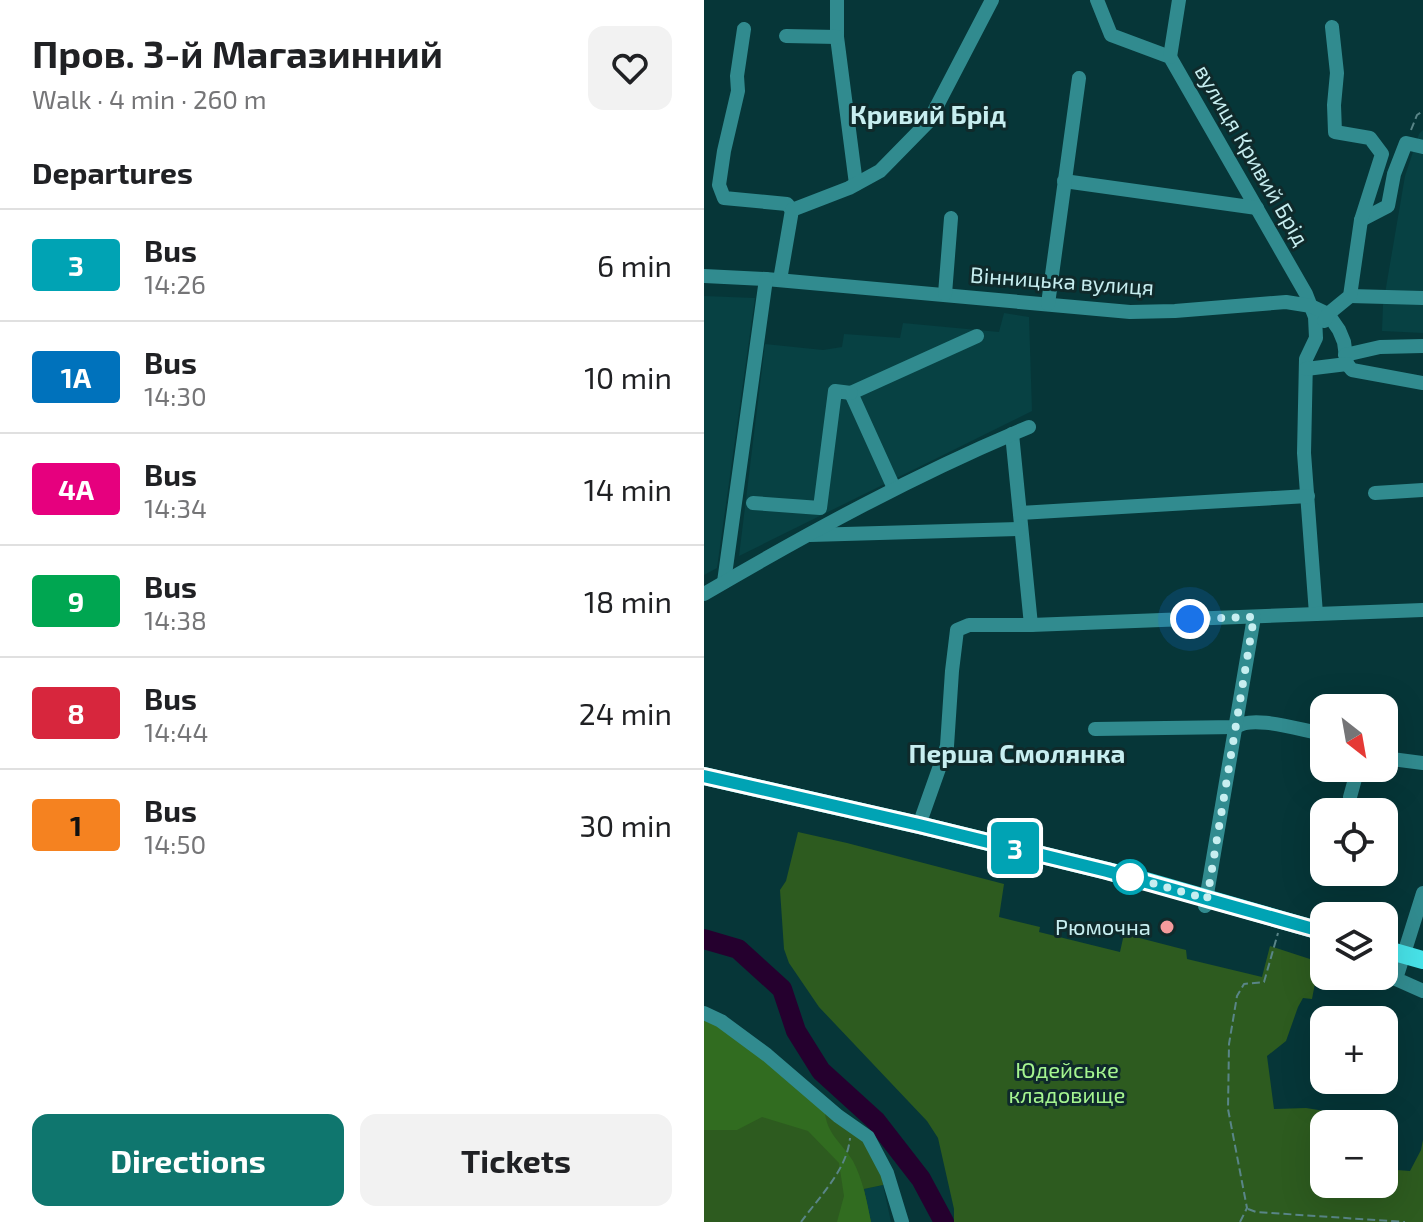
<!DOCTYPE html>
<meta charset="utf-8">
<style>
:root{--surface:#fff;--page:#f2f2f2;--text:#202124;--muted:#757577;--line:#e0e0e0;--accent:#0f766e}
body{margin:0;font-family:"Exo 2",sans-serif;background:var(--page);color:var(--text);height:100vh;display:flex;flex-direction:column;font-size:30px;white-space:nowrap}
*{box-sizing:border-box;margin:0}
p{font-size:26px;color:var(--muted)}
.icon{flex:none;width:44px;height:44px;fill:none;stroke:currentColor;stroke-width:2;stroke-linecap:round;stroke-linejoin:round}
.map{position:relative;flex:1;overflow:hidden}
.sheet{display:flex;flex-direction:column;background:var(--surface);width:704px}
.sheet>*{flex:none}
.badge{padding:0 16px;border-radius:6px;font-size:28px;line-height:52px}
.needle{width:52px;rotate:149deg}
.tools{position:absolute;left:606px;top:694px;display:grid;gap:16px}
.tools a{display:grid;place-items:center;width:88px;height:88px;border-radius:16px;background:var(--surface);box-shadow:0 8px 32px #0002;font-size:40px}
.you{position:absolute;width:40px;height:40px;margin:-20px;border:6px solid #fff;border-radius:50%;background:#1a73e8;box-shadow:0 0 0 12px #1a73e833}
.map>.badge{position:absolute;translate:-50% -50%;box-shadow:0 0 0 4px #fff}
h2{padding:0 32px;font-size:30px;line-height:72px}
.round{display:grid;place-items:center;flex:none;width:84px;height:84px;border-radius:16px;background:var(--page)}
.headline{display:flex;align-items:center;justify-content:space-between;height:136px;padding:0 32px}
h1{font-size:38px;font-weight:700;line-height:60px}
.cta{display:flex;gap:16px;margin-top:auto;padding:16px 32px}
.cta a{flex:1;height:92px;border-radius:16px;background:var(--accent);color:#fff;font-size:32px;font-weight:700;line-height:92px;text-align:center}
.cta a+a{background:var(--page);color:var(--text)}
ul{padding:0;list-style:none}
li{display:flex;align-items:center;gap:24px;height:112px;padding:0 32px;border-top:2px solid var(--line)}
li div{flex:1}
li b{display:block;font-size:30px}
li em{font-style:normal}
li .badge{min-width:88px;font-weight:700;text-align:center}
main{display:flex;flex:1;min-height:0}
.map>svg:first-child{display:block}
.built{fill:#074143}
.green{fill:#2d5b1f}
.forest{fill:#316c20}
.lines{fill:none;stroke-linecap:round;stroke-linejoin:round}
.river{stroke:#25002e;stroke-width:20}
.path{stroke:#598587;stroke-width:2;stroke-dasharray:8 4;stroke-linecap:butt}
.minor{stroke:#318b8f;stroke-width:14}
.major{stroke:#47e2e8;stroke-width:18}
.line-casing{stroke:#fff;stroke-width:18}
.line{stroke:#00a3b4;stroke-width:12}
.walk{stroke:#c7eef0;stroke-width:8;stroke-dasharray:0 14.4}
.stop-dot{fill:#fff;stroke:#00a3b4;stroke-width:4}
.poi-dot{fill:#f59b9c;stroke:#0f2a2b;stroke-width:3}
.labels{text-anchor:middle;stroke-width:6;stroke-linejoin:round;paint-order:stroke}
.street-label{font-size:22px;fill:#c7eef0;stroke:#0f2a2b}
.poi-label{font-size:22px;fill:#c7eef0;stroke:#0f2a2b;text-anchor:end}
.park-label{font-size:22px;fill:#a5f590;stroke:#0f2a2b}
.quarter-label{font-size:26px;font-weight:bold;fill:#c7eef0;stroke:#0f2a2b}
</style>
<main>
<section class="sheet">
<div class="headline"><div><h1>Пров. 3-й Магазинний</h1><p>Walk · 4 min · 260 m</p></div><a class="round"><svg class="icon" aria-label="heart" viewBox="0 0 24 24"><path d="M12 20l-8-8c-3-5 5-10 8-4 3-6 11-1 8 4z"/></svg></a></div>
<h2>Departures</h2>
<ul>
<li><span class="badge" style="background:#00a3b4;color:#fff">3</span><div><b>Bus</b><p>14:26</p></div><em>6 min</em></li>
<li><span class="badge" style="background:#0072bc;color:#fff">1А</span><div><b>Bus</b><p>14:30</p></div><em>10 min</em></li>
<li><span class="badge" style="background:#e6007e;color:#fff">4А</span><div><b>Bus</b><p>14:34</p></div><em>14 min</em></li>
<li><span class="badge" style="background:#00a651;color:#fff">9</span><div><b>Bus</b><p>14:38</p></div><em>18 min</em></li>
<li><span class="badge" style="background:#d7263d;color:#fff">8</span><div><b>Bus</b><p>14:44</p></div><em>24 min</em></li>
<li><span class="badge" style="background:#f58220;color:#111">1</span><div><b>Bus</b><p>14:50</p></div><em>30 min</em></li>
</ul>
<div class="cta"><a>Directions</a><a>Tickets</a></div>
</section>
<div class="map">
<svg width="719" height="1222" viewBox="0 0 719 1222">
<rect width="100%" height="100%" fill="#063638"/>
<!-- built -->
<g class="built">
<polygon points="719,130 719,333 678,331 679,305 701,176 715,134"/>
<polygon points="0,296 51,298 13,568 0,575"/>
<polygon points="300,313 325,317 328,411 35,556 61,344 119,350 138,347 140,334 196,338 199,323 295,332"/>
<polygon points="179,1185 187,1222 167,1222 160,1189"/>
</g>
<!-- green -->
<g class="green">
<polygon points="94,832 143,843 300,884 295,917 336,927 335,932 416,952 420,934 482,950 483,959 558,977 566,946 615,962 608,999 599,998 594,1007 582,1041 563,1056 570,1109 602,1108 633,1113 634,1124 620,1124 620,1184 680,1184 680,1169 706,1171 717,1150 719,1140 719,1222 250,1222 250,1209 234,1138 223,1121 115,1007 85,963 80,949 76,890 82,881"/>
<polygon points="0,1018 175,1150 179,1185 160,1189 167,1222 0,1222"/>
</g>
<!-- forest -->
<path class="forest" d="M 0,1018 L 14,1022 L 120,1106 C 122,1135 136,1140 149,1161 C 159,1180 163,1202 167,1222 L 133,1222 L 140,1196 L 135,1163 L 104,1131 L 58,1117 L 33,1130 L 0,1130 Z"/>
<g class="lines">
<!-- river -->
<polyline class="river" points="0,939 34,949 78,989 92,1031 117,1071 172,1121 217,1179 240,1222"/>
<!-- path -->
<g class="path">
<polyline points="707,130 713,115 719,111"/>
<polyline points="544,1209 552,1212 701,1222"/>
<path d="M 97,1222 C 115,1197 143,1170 146,1138"/>
<polyline points="536,1222 543,1208 524,1109 525,1044 533,996 540,984 560,982 574,933"/>
</g>
<!-- minor -->
<g class="minor">
<polyline points="133,0 133,37 152,184"/>
<polyline points="393,0 407,35 466,57 602,294 611,317 612,338 602,359 600,453 612,614"/>
<polyline points="40,29 33,76 34,91 20,151 15,185 20,198 83,204 88,210"/>
<polyline points="82,36 133,37"/>
<polyline points="466,57 475,0"/>
<polyline points="360,181 553,208"/>
<polyline points="657,220 684,206 690,174 702,143 719,147"/>
<polyline points="0,276 62,279 426,312 471,311 582,302 607,306 624,314 635,330 640,342 643,364 648,370 719,383"/>
<polyline points="76,280 88,210 145,188 176,171 225,121 288,0"/>
<polyline points="241,294 247,218"/>
<polyline points="646,296 719,298"/>
<polyline points="344,304 375,78"/>
<polyline points="620,321 624,314 646,296 657,220 678,154 666,138 631,132 630,105 633,73 628,27"/>
<polyline points="641,355 676,347 719,346"/>
<polyline points="602,369 643,364"/>
<polyline points="308,434 327,625"/>
<polyline points="190,488 147,393 273,336"/>
<polyline points="671,493 719,490"/>
<polyline points="49,503 116,508 131,391 147,393"/>
<polyline points="316,513 604,496"/>
<polyline points="106,535 317,529"/>
<polyline points="20,582 62,279"/>
<path d="M 0,594 C 106,532 212,474 325,427"/>
<path d="M 391,729 L 532,727 C 549,714 599,731 620,734"/>
<polyline points="680,758 719,763"/>
<polyline points="646,797 654,768"/>
<polyline points="215,825 243,746 248,671 253,630 265,625 327,625 719,610"/>
<polyline points="719,893 692,979 719,991"/>
<polyline points="501,906 550,617"/>
<polyline points="0,1013 17,1021 63,1055 134,1116 164,1137 183,1173 198,1222"/>
</g>
<!-- major -->
<g class="major">
<polyline points="0,776 215,825 424,876 620,932"/>
<polyline points="680,949 719,960"/>
</g>
</g>
<g class="lines">
<!-- line casing -->
<g class="line-casing">
<polyline id="line" points="0,776 215,825 403,871 620,932"/>
</g>
<!-- line -->
<use href="#line" class="line"/>
<!-- walk -->
<polyline class="walk" points="426,877 424,876 503,899 550,617 486,619"/>
</g>
<!-- markers -->
<circle class="stop-dot" cx="426" cy="877" r="16"/>
<circle class="poi-dot" cx="463" cy="927" r="8"/>
<g class="labels">
<!-- street labels -->
<g class="street-label">
<text transform="translate(548 155) rotate(60)" y="8">вулиця Кривий Брід</text>
<text transform="translate(358 281) rotate(4)" y="8">Вінницька вулиця</text>
</g>
<!-- poi labels -->
<g class="poi-label">
<text x="447" y="935">Рюмочна</text>
</g>
<!-- park labels -->
<g class="park-label">
<text x="363" y="1078">Юдейське<tspan x="363" dy="25">кладовище</tspan></text>
</g>
<!-- quarter labels -->
<g class="quarter-label">
<text x="224" y="124">Кривий Брід</text>
<text x="313" y="763">Перша Смолянка</text>
</g>
</g>
</svg>
<div class="tools">
<a><svg class="needle" viewBox="-14 -14 28 28"><path d="M0-13l5 13h-10z" fill="#e53935"/><path d="M0 13l5-13h-10z" fill="#757577"/></svg></a>
<a><svg class="icon" aria-label="locate" viewBox="0 0 24 24"><circle cx="12" cy="12" r="6"/><path d="M12 2v4M12 18v4M2 12h4M18 12h4"/></svg></a>
<a><svg class="icon" aria-label="layers" viewBox="0 0 24 24"><path d="M12 4l9 5-9 5-9-5zM3 14l9 5 9-5"/></svg></a>
<a>+</a>
<a>−</a>
</div>
<div class="you" style="left:486px;top:619px"></div>
<b class="badge" style="left:311px;top:848px;background:#00a3b4;color:#fff">3</b>
</div>
</main>
